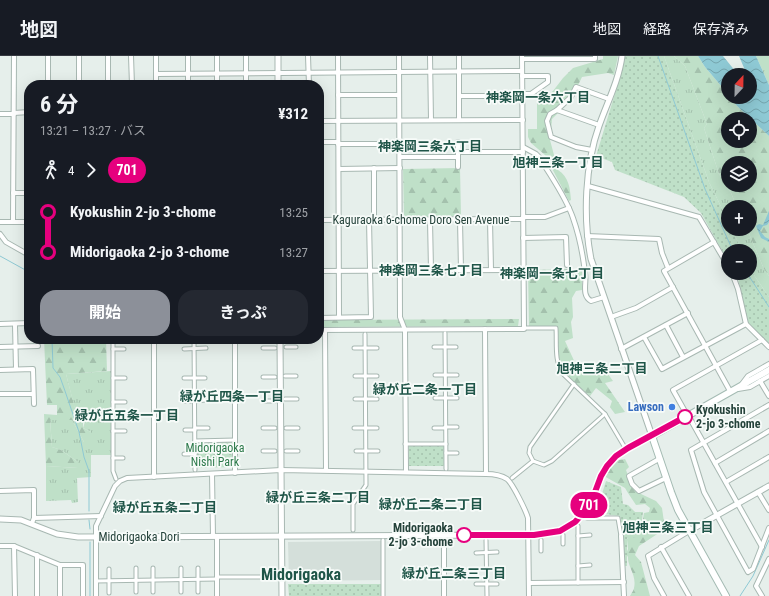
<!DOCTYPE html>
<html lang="ja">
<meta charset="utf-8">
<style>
:root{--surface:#171b24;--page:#242831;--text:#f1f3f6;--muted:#9ea1a6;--line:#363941;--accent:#8c9099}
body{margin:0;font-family:"Roboto Condensed","Noto Sans JP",sans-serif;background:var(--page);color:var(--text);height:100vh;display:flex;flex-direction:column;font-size:15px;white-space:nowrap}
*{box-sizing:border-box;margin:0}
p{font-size:13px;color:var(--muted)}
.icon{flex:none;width:22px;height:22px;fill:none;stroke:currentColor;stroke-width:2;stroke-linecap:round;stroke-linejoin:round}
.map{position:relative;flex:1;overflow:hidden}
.side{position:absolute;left:24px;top:24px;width:300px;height:264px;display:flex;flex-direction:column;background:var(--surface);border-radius:16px;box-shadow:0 4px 16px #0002}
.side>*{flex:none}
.badge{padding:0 8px;border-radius:13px;font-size:14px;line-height:26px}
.needle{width:26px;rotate:22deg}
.fabs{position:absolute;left:721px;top:12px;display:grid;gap:8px}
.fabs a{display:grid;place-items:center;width:36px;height:36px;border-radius:50%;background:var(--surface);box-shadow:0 4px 16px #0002;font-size:20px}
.map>.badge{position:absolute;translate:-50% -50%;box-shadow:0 0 0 2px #fff}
.legs{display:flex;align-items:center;gap:6px;height:44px;padding:0 16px;font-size:13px}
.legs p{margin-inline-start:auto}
.overview{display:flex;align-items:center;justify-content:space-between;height:68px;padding:0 16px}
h1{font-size:22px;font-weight:700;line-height:30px}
.cta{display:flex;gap:8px;margin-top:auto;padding:8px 16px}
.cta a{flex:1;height:46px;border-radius:16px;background:var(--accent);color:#fff;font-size:16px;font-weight:700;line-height:46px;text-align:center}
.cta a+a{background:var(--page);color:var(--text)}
ul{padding:0 16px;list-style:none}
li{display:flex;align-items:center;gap:14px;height:40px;font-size:15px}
li i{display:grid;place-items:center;width:6px;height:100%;margin:0 5px;background:currentColor}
li i::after{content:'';width:10px;height:10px;margin:-5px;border:3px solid;border-radius:50%;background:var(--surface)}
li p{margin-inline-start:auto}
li:first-child i{background:linear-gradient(#0000 50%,currentColor 0)}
li:last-child i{background:linear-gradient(currentColor 50%,#0000 0)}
header{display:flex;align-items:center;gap:24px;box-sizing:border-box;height:56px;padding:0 20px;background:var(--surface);border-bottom:1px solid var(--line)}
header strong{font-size:19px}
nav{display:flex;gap:22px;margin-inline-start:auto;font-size:14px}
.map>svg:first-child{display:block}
.built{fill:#d4dfda}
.grass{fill:url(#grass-tufts)}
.forest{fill:url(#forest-firs);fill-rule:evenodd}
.park{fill:url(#park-dots)}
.water{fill:url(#water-waves)}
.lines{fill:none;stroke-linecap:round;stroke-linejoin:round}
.stream{stroke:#8ec9d4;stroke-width:1}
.pedestrian-casing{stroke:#a8b8b2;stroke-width:5}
.minor-casing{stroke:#a8b8b2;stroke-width:6}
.tertiary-casing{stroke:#a8b8b2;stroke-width:7}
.secondary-casing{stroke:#a4bbb3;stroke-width:8}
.pedestrian{stroke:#fff;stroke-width:3}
.minor{stroke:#fff;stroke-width:4}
.tertiary{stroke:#fff;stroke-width:5}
.secondary{stroke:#fff;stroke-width:6}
.line-1-casing{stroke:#fff;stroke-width:9}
.line-1{stroke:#e6007e;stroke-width:6}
.shop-dot{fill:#3f7fe0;stroke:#f7fbf9;stroke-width:1.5}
.stop-1-dot{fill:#fff;stroke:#e6007e;stroke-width:2}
.labels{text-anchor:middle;stroke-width:3.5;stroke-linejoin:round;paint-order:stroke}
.street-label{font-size:12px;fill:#24423a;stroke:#f7fbf9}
.shop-label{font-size:12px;font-weight:bold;fill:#366cbe;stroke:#f7fbf9;text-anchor:end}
.stop-label{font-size:12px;font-weight:bold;fill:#24423a;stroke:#f7fbf9;text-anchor:start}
.park-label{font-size:12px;fill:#2d7a4b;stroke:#f7fbf9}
.neighbourhood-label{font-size:13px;font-weight:bold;fill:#1f5548;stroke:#f7fbf9}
.district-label{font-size:16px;font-weight:bold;fill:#1f5548;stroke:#f7fbf9}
</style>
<header>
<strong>地図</strong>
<nav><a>地図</a><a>経路</a><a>保存済み</a></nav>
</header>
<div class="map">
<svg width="769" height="540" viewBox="0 0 769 540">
<defs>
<pattern id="grass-tufts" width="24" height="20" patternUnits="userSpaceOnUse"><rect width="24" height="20" fill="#bfe0c8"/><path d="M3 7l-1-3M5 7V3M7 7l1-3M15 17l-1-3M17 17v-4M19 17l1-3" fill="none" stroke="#a4c1ad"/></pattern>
<pattern id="forest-firs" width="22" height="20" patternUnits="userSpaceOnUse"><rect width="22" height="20" fill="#bfe0c8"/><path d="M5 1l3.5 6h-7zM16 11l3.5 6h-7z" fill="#a4c1ad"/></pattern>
<pattern id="park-dots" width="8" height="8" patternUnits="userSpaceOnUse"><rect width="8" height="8" fill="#bfe0c8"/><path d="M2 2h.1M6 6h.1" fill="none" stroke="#a4c1ad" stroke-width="1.8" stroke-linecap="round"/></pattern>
<pattern id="water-waves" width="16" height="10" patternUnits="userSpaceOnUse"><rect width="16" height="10" fill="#8ec9d4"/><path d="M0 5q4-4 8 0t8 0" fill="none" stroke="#74a5ad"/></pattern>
</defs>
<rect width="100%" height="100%" fill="#e6efeb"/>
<!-- built -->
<polygon class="built" points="381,485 381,524 289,525 288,486"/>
<!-- grass -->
<g class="grass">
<polygon points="664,0 674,0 685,10 707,68 704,72 719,118 731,137 737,151 728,151 728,165 709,126"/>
<polygon points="756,0 769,0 769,29"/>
<polygon points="732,173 747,173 764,213 769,220 769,241 754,219 750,211 750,195 742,195"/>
<polygon points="111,315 111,399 91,399 91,421 77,422 78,446 72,447 71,444 46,445 46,410 78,412 78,406 61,394 52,391 50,363 72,364 84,386 91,376 83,372 89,353 76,357 66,318"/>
</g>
<!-- forest -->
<g class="forest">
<path d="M 603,0 L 618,0 L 614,19 L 608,17 L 582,21 L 571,44 L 552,63 L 550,84 L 558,114 C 569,121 570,132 571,144 L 569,145 L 545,99 L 531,87 L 528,81 L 528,73 L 537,73 L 537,46 L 553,35 L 563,22 L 573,12 L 603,3 Z"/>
<path d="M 674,0 L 698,0 L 705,11 L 728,38 L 728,41 L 730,41 L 737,50 L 769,80 L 769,220 L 764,213 L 747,173 L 750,173 L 750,151 L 737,151 L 731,137 L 719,118 L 704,72 L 707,68 L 685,10 ZM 728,63 L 750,63 L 750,85 L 728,85 ZM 728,107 L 750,107 L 750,129 L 728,129 Z"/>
<polygon points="460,112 461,160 404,161 403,113"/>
<path d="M 582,213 L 582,234 L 576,235 L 572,242 L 573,261 L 571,266 L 573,282 L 565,285 L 577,311 L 583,317 L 589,315 L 593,318 L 605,314 L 613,325 L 605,327 L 625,356 L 615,358 L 610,351 L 612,345 L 596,332 L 590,340 C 580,331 564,321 560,308 C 556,297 558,282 558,270 L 529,270 L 528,214 Z"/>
<polygon points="519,263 518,270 319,271 319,264"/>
<polygon points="44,283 106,283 107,315 66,318 76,356 89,352 91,365 83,367 83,372 91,376 89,386 84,386 72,364 50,364 52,391 61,394 78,406 78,412 46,410 44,358 57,359 57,349 47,349"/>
<path d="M 625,403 L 629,411 L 626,414 L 631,428 L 641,438 L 656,445 L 662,452 L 665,473 L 639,490 L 635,499 L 641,506 L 650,540 L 630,540 C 631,538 634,534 634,532 C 637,519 627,510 628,501 L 626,498 L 628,493 L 627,483 L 631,477 L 638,478 L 641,472 L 648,473 L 652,471 L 653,466 L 645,467 L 643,463 L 644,457 L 649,456 L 650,452 L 645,448 L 636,449 L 628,437 L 625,432 L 604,420 C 609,409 612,405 625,403 Z"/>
</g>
<!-- park -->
<g class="park">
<polygon points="624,0 664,0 709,126 728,165 728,173 732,173 742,195 728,195 728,205 701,157 684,141 615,114 612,106 596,100 620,21"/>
<polygon points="750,211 754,219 769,241 769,288 747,266 738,222 735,217 750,217"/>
<polygon points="232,386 233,411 197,412 196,387"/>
<rect x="409" y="390" width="35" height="20"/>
<polygon points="606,425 621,431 623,448 628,449 635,456 643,456 641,472 636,481 627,482 627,510 625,510 620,460 596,457"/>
<polygon points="288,528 381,528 381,540 289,540"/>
</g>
<!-- water -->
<g class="water">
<polygon points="698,0 723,0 736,16 739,19 728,19 728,38 705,11"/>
<polygon points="739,0 756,0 769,29 769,80 737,50 730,41 750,41 750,19 747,19"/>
<polygon points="769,155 769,166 767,169 763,170 760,175 765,181 769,183 769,186 761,182 756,170 759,168 763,169"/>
</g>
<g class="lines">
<!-- stream -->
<g class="stream">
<polyline points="658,0 705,133 733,195"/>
<polyline points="0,200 29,216"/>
<polyline points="747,217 769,251"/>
<polyline points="52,283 53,312 60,321 65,335 79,376 84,401 89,415 89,455"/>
<polyline points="89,464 90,473"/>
<polyline points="90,486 90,540"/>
<polyline points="740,540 753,520 769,484"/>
</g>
<!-- pedestrian casing -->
<g class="pedestrian-casing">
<g id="pedestrian">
<path d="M 524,272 L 556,272 C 557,288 554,305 563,318 L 605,358 L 624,390"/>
<polyline points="445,277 446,413"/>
<polyline points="113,283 113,415 116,423"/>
<polyline points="194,283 195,414"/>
<polyline points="286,291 296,291"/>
<polyline points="434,291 456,291"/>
<polyline points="263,292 275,292"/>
<polyline points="354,292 377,292"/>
<polyline points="113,293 124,293"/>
<polyline points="184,293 206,292"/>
<polyline points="435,319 457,319"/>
<polyline points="285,320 296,320"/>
<polyline points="355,320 377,320"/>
<polyline points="263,321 275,321"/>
<polyline points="113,322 125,322"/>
<polyline points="184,322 205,322"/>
<polyline points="574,328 530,391 529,397 533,405 544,409 552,405 605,358"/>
<polyline points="435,342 457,342"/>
<polyline points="285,343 297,343"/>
<polyline points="355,343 377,343"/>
<polyline points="183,345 194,345"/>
<polyline points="194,345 206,344"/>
<polyline points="263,345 275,345"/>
<polyline points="113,346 125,346"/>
<polyline points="445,371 457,371"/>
<polyline points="195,372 208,372"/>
<polyline points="263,372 275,372"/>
<polyline points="286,372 298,372"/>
<polyline points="354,372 377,372"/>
<polyline points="434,372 445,372"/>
<polyline points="185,374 195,374"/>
<polyline points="113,375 125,375"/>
<polyline points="195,385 235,384"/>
<polyline points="405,388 446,388"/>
<polyline points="263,395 275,395"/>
<polyline points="286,395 298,395"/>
<polyline points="356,395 378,395"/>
<polyline points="446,397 457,397"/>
<polyline points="184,398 195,398"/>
<polyline points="113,402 123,402"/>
<polyline points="512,422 533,405"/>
<polyline points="587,462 618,462 621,480"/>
<polyline points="578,470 578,527"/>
<polyline points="353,474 353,448 366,429 365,278"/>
<polyline points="563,479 563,488"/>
<polyline points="578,480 590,479"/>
<polyline points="383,484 383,540"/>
<polyline points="486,484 487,540"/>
<polyline points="541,484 541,495"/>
<polyline points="476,497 497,496"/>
<polyline points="578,510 590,509"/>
<polyline points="136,512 136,536"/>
<polyline points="181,512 181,536"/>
<polyline points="217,521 276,521"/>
<polyline points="96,525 217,523"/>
<polyline points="476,528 497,528"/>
<polyline points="153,536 153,512"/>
<polyline points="198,536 198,512"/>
<polyline points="109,537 109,513"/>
</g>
</g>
<!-- minor casing -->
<g class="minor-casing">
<g id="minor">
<polyline points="48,0 48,29"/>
<polyline points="108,0 108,29"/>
<polyline points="131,0 132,29"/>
<polyline points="156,0 156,29"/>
<polyline points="188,0 188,29"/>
<polyline points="217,0 217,29"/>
<polyline points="246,0 246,29"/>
<polyline points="308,0 309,29"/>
<polyline points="338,0 339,261"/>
<polyline points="399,0 400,261 405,274 406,416"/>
<polyline points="430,0 431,64"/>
<polyline points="522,3 595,3 595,0"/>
<polyline points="156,18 522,15"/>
<polyline points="522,20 548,20 548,26 531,38 522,38"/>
<polyline points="79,29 79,0"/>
<polyline points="338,39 399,39"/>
<polyline points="459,40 522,40"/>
<polyline points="557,54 571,41 576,31 609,43"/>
<polyline points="14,57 29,56"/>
<polyline points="0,58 14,58"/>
<polyline points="459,64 459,0"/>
<polyline points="319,65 523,64"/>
<polyline points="319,86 338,86"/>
<polyline points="458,86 458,111"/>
<polyline points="338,88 399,88"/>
<path d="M 523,91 L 536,98 L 540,102 C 551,121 566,141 573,162 C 579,179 583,199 585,217 C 587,227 581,239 591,245 L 604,241"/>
<polyline points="592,94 576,91 551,81 547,65 550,58 557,54 599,69"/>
<polyline points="458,96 523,96"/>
<polyline points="400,101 458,101"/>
<polyline points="339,113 400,112"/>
<polyline points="588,130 699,161 728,210"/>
<polyline points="13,137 29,137"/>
<polyline points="523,161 545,161 569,152"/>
<polyline points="490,163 491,214"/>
<polyline points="319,164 523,163"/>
<polyline points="374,164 374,112"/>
<polyline points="430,164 431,214"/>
<polyline points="460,164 461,214"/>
<polyline points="0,166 29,166"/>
<polyline points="13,166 14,0"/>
<polyline points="0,178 6,186 29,199"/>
<polyline points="587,180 659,183 662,197 668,212"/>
<polyline points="523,182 566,181 567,209"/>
<polyline points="714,186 664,215 730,335 732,335"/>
<polyline points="319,215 524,214"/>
<polyline points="732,217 738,233 746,268 769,291"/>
<polyline points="611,261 636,252 673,231"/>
<polyline points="319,262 371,261 369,164"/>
<polyline points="0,268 29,267"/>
<polyline points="15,268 16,313"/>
<polyline points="666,269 683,301"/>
<polyline points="485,273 486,418"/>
<polyline points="319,274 524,273 522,0"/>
<polyline points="325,274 326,414"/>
<polyline points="644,281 662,313 746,268"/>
<polyline points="154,283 154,421"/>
<polyline points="0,291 38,290"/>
<polyline points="621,293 688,257"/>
<polyline points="0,314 33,313 34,348"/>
<polyline points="760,325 769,340"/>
<polyline points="742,328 748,320 769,308"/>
<polyline points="738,333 750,331 769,320"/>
<polyline points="0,338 33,338"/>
<polyline points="769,349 691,394 704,436 748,516 753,513 769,472"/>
<polyline points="687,359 673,334 762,284"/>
<polyline points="688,359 762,491"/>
<polyline points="659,403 629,420 632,428 639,435 666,422"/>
<polyline points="715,407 769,375"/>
<polyline points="235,417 235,283"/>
<polyline points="212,418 213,480"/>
<polyline points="726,426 769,401"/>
<polyline points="0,435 34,434 34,462"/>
<polyline points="758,436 769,454"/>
<polyline points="32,467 34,462 101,460"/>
<polyline points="444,479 444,540"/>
<polyline points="217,480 217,540"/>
<polyline points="621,480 624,540"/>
<polyline points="0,490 14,490 60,509 83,509 83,540"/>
<polyline points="14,490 15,540"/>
<polyline points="661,491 689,540"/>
<polyline points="37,499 37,540"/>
<polyline points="60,509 60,540"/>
<polyline points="529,527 624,526"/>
<path d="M 96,540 L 96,470 L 115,430 L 120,425 L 127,422 L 281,414 L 486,418 C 493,418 501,419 507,423 C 513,428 526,455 528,462 L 529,540"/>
<polyline points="664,540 654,522 648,500 689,475"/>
<polyline points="762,540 756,530 769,503"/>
</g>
</g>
<!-- tertiary casing -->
<g class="tertiary-casing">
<g id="tertiary">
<polyline points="278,0 278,29"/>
<polyline points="280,283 282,540"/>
<path d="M 0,463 L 21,464 L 57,478 L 78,481 L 534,479 C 542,478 551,478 559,475 C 572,471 586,457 592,444 C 597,433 599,421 606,411 C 617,395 636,388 652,380 L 591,203 C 583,162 585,109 599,70 C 607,47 619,24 622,0"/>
<polyline points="689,475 769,430"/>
</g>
</g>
<!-- secondary casing -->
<g class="secondary-casing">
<polyline id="secondary" points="726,540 678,454 671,436 652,380 769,314"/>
</g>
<!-- pedestrian -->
<use href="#pedestrian" class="pedestrian"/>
<!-- minor -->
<use href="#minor" class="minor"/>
<!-- tertiary -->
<use href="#tertiary" class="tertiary"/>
<!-- secondary -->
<use href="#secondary" class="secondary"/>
</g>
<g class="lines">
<!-- line-1 casing -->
<g class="line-1-casing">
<polyline id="line-1" points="464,479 534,479 560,475 575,466 586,454 592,444 601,420 607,410 616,400 628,392 685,361"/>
</g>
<!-- line-1 -->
<use href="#line-1" class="line-1"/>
</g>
<!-- markers -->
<circle class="shop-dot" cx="672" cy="351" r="4"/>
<g class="stop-1-dot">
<circle cx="685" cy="361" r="7"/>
<circle cx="464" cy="479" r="7"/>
</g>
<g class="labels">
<!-- street labels -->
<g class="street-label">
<text x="421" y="168">Kaguraoka 6-chome Doro Sen Avenue</text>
<text x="139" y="485">Midorigaoka Dori</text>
</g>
<!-- shop labels -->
<g class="shop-label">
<text x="664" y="355">Lawson</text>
</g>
<!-- stop labels -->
<g class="stop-label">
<text x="696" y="358">Kyokushin<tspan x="696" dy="14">2-jo 3-chome</tspan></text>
<text x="453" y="476" text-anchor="end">Midorigaoka<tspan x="453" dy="14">2-jo 3-chome</tspan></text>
</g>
<!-- park labels -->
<g class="park-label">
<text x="215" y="396">Midorigaoka<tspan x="215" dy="14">Nishi Park</tspan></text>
</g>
<!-- neighbourhood labels -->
<g class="neighbourhood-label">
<text x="538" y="46">神楽岡一条六丁目</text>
<text x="430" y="95">神楽岡三条六丁目</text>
<text x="558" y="111">旭神三条一丁目</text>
<text x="431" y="219">神楽岡三条七丁目</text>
<text x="552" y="222">神楽岡一条七丁目</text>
<text x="602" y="317">旭神三条二丁目</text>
<text x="425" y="338">緑が丘二条一丁目</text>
<text x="232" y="345">緑が丘四条一丁目</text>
<text x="127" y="364">緑が丘五条一丁目</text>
<text x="318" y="446">緑が丘三条二丁目</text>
<text x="431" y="453">緑が丘二条二丁目</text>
<text x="165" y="456">緑が丘五条二丁目</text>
<text x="668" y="476">旭神三条三丁目</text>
<text x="454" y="522">緑が丘二条三丁目</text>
</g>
<!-- district labels -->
<g class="district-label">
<text x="301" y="524">Midorigaoka</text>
</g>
</g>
</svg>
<div class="fabs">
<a><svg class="needle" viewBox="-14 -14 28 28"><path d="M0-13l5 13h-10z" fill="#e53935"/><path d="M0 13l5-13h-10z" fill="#9ea1a6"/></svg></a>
<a><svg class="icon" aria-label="locate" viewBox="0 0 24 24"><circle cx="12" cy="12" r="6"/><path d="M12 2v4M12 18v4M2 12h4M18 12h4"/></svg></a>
<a><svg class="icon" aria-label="layers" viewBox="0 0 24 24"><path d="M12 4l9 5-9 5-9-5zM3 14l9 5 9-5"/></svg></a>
<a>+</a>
<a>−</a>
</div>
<b class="badge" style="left:589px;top:449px;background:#e6007e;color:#fff">701</b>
<section class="side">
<div class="overview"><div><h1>6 分</h1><p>13:21 – 13:27 · バス</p></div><b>¥312</b></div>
<div class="legs"><svg class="icon" aria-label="walk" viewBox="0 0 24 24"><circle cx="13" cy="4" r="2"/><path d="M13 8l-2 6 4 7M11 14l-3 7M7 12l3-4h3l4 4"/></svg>4<svg class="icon" aria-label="forward" viewBox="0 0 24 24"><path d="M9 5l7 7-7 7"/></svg><b class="badge" style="background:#e6007e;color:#fff">701</b></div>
<ul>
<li><i style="color:#e6007e"></i><b>Kyokushin 2-jo 3-chome</b><p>13:25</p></li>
<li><i style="color:#e6007e"></i><b>Midorigaoka 2-jo 3-chome</b><p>13:27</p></li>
</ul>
<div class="cta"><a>開始</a><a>きっぷ</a></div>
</section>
</div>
